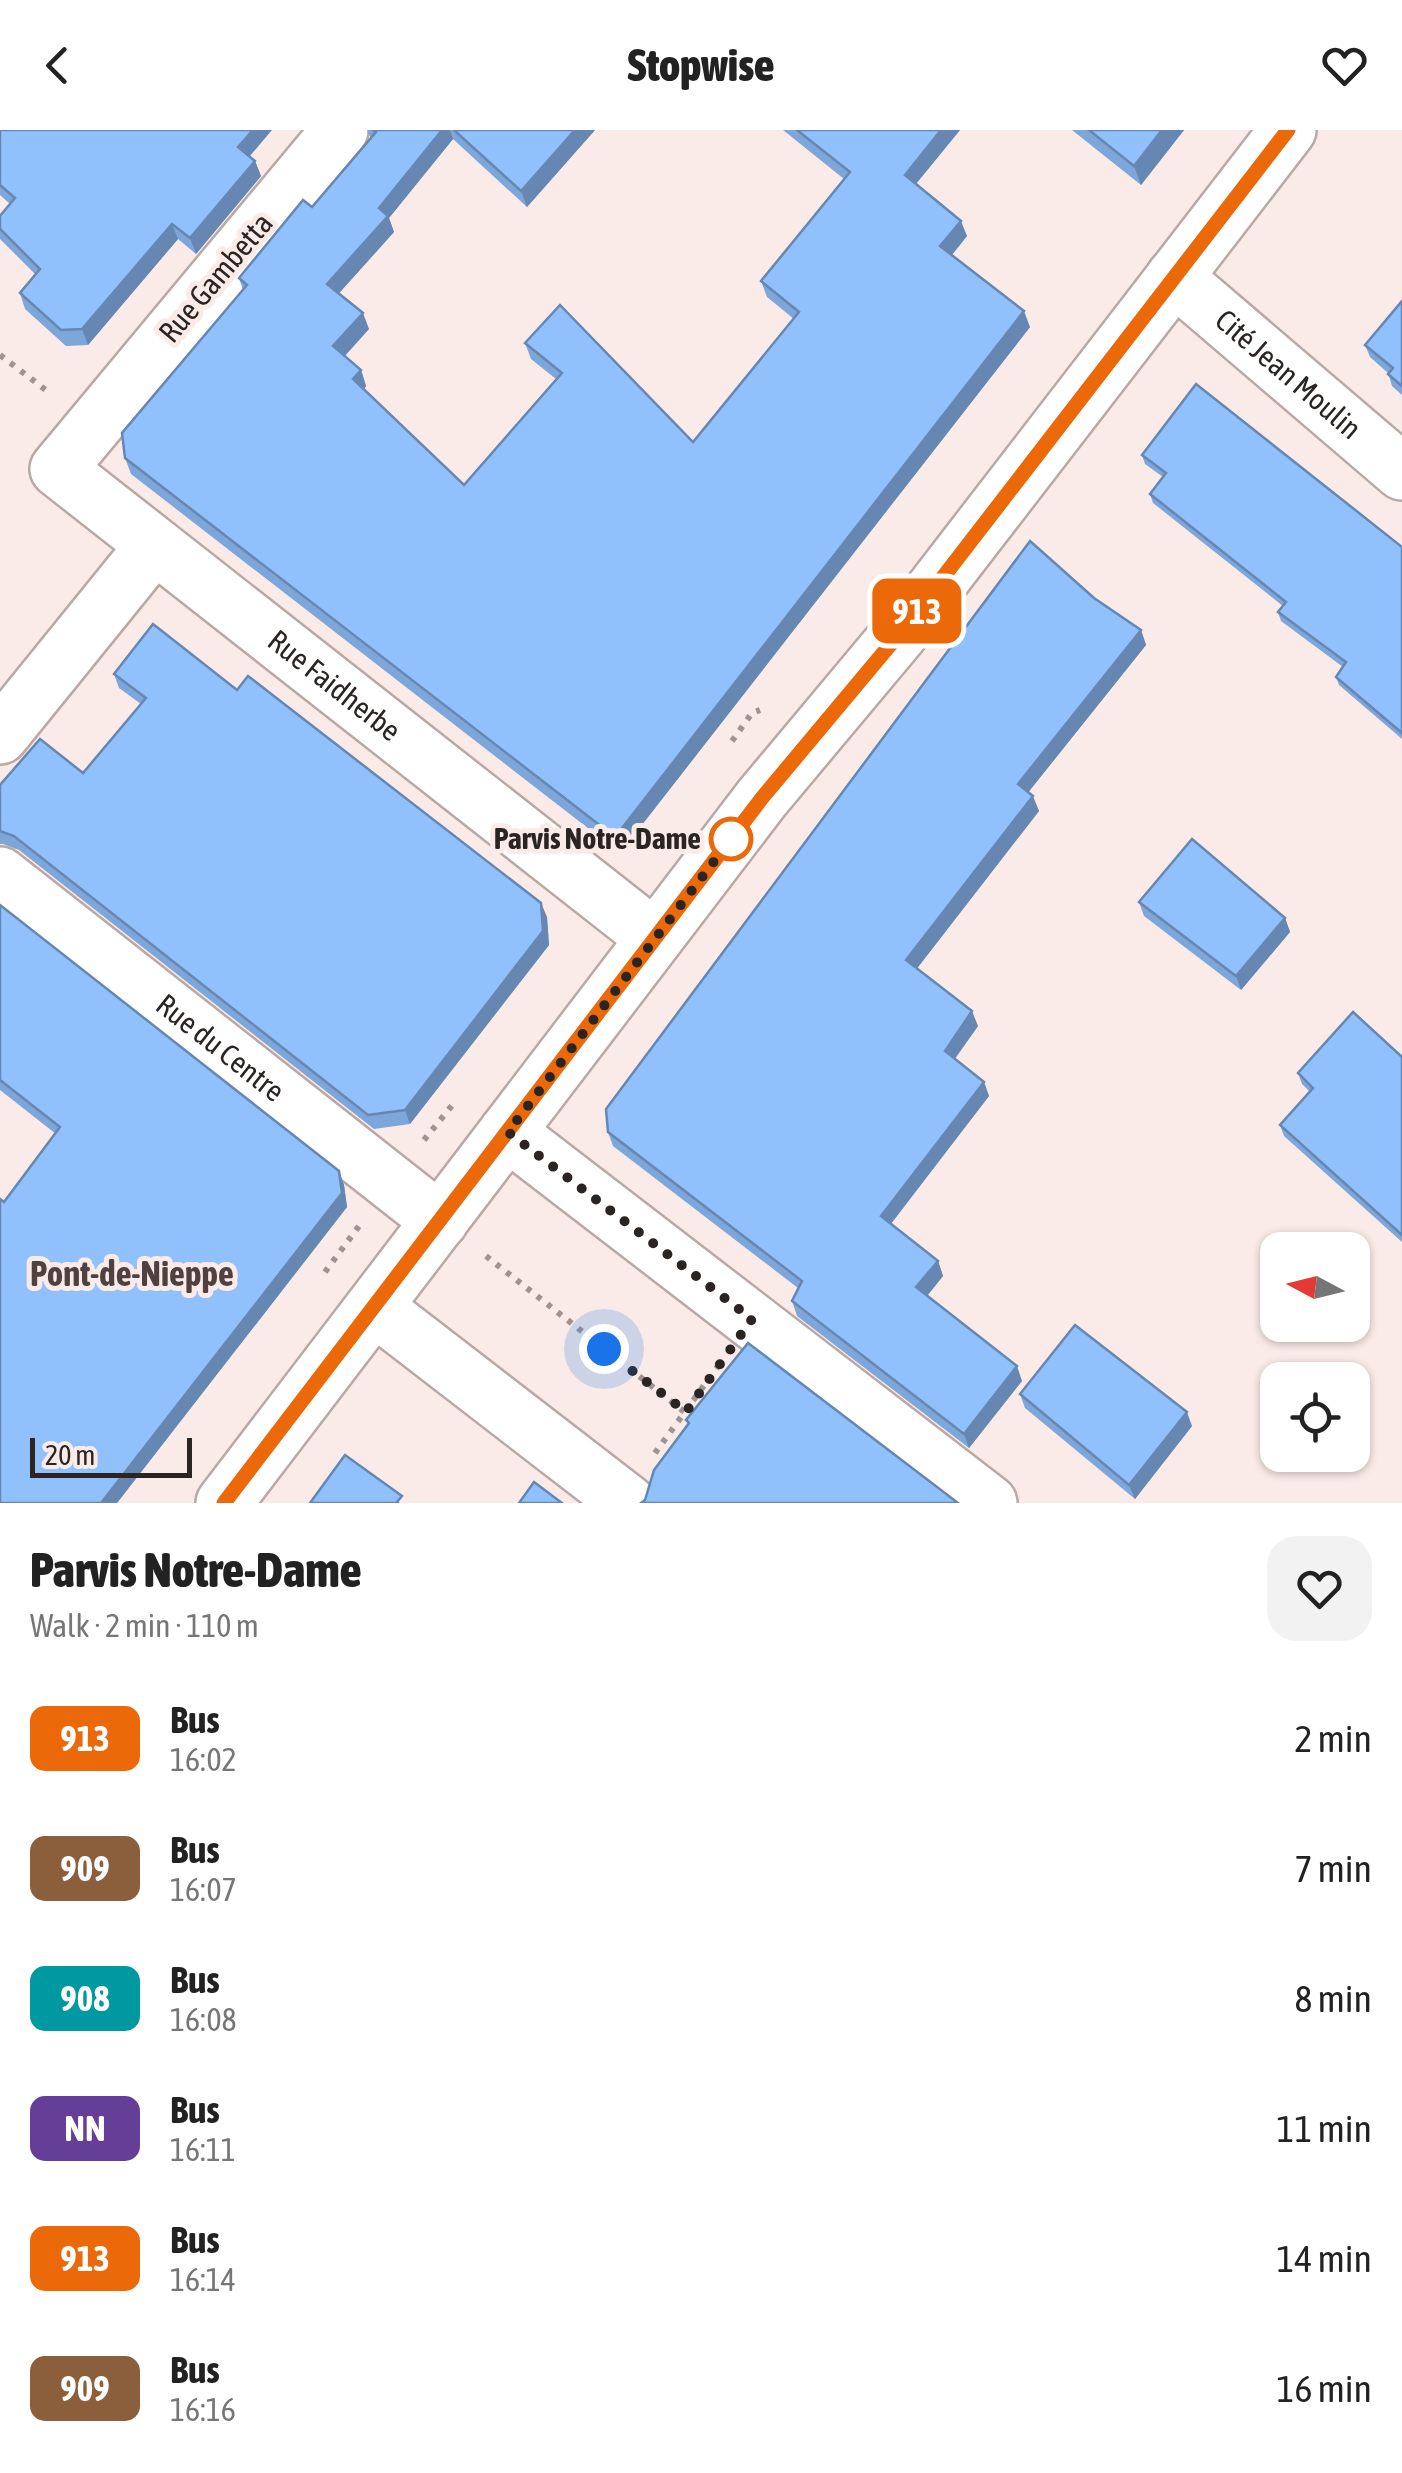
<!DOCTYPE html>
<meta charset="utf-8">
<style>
:root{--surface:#fff;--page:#f2f2f2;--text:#222;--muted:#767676}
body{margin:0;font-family:"Asap Condensed",sans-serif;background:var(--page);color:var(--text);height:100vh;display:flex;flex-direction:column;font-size:38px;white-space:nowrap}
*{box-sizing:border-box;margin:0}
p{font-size:32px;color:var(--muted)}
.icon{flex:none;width:55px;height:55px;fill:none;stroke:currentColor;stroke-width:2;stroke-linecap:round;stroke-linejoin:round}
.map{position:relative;height:1373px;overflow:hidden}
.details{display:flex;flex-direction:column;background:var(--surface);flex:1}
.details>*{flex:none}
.badge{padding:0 20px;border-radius:15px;font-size:35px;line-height:65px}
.needle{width:65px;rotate:277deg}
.controls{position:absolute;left:1260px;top:1102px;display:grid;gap:20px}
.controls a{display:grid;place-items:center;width:110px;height:110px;border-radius:20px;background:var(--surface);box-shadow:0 2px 8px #0004;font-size:50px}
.scale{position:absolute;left:30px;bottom:25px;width:162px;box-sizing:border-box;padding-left:10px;border:5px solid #2a2423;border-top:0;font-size:28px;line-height:35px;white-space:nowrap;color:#2a2423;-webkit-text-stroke:8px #fbebe8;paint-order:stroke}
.you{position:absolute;width:50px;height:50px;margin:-25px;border:8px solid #fff;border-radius:50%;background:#1a73e8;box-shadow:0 0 0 15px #1a73e833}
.map>.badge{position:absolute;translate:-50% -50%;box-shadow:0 0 0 5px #fff}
.round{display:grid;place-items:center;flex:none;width:105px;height:105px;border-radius:30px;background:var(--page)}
.summary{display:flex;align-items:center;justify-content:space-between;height:170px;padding:0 30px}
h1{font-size:48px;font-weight:800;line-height:75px}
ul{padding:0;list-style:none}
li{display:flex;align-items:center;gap:30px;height:130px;padding:0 30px}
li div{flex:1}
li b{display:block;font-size:38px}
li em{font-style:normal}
li .badge{min-width:110px;font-weight:700;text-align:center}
header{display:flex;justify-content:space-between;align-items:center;height:130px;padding:0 30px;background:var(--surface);font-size:45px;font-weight:800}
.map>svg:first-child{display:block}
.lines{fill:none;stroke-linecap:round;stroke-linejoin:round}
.minor-casing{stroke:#b8a9a7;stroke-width:60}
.major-casing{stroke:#b8a9a7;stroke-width:60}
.path{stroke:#a09492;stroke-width:6;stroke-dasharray:5 8;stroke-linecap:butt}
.minor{stroke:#fff;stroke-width:55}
.major{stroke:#fff;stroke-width:55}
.wall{fill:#7da6da}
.shaded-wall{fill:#6687b1}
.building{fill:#91c1fd;stroke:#6687b1;stroke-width:2.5}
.line-casing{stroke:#fff;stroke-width:22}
.line{stroke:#eb6909;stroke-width:15}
.walk{stroke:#2a2423;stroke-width:10;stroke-dasharray:0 18}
.stop-dot{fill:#fff;stroke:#eb6909;stroke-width:5}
.labels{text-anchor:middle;stroke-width:10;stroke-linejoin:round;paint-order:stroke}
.street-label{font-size:30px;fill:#2a2423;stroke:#fbebe8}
.stop-label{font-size:30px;font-weight:bold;fill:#2a2423;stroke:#fbebe8;text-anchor:end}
.quarter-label{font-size:35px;font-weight:bold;fill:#4e413f;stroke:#fbebe8}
</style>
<header><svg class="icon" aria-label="back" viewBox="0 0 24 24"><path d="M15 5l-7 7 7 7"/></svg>Stopwise<svg class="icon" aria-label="heart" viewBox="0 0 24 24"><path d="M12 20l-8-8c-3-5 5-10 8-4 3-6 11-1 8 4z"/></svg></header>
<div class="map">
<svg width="1402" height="1373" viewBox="0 0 1402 1373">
<rect width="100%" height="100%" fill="#fbebe8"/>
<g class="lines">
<!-- minor casing -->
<g class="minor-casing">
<g id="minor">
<path id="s1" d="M 340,0 L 58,339 L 655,808"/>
<path id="s2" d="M 1174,147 L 1402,342"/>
<polyline points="0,606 153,417"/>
<path id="s3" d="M 0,745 L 440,1091"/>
<polyline points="507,1002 989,1373"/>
<polyline points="374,1177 628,1373"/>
</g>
</g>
<!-- major casing -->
<g class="major-casing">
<polyline id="major" points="224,1373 762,668 900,503 1288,0"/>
</g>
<!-- path -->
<g class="path">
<polyline points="0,225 51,264"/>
<polyline points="732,611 752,583 760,580"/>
<polyline points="424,1010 454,973"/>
<polyline points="486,1126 686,1283"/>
<polyline points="325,1142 359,1096"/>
<polyline points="655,1323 721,1232"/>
</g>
<!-- minor -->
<use href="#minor" class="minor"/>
<!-- major -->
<use href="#major" class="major"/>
</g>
<!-- wall -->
<g class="wall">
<polygon points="0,0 250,26 255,31 261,46 196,124 178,109 88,215 66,216 25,179 20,163 36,145 0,109 0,86 10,74 0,65"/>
<polygon points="367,0 595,0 527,77 453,9 389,88 394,102 339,163 369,199 345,226 361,240 366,256 364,259 464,355 556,249 531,229 525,213 693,312 794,189 767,167 761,151 844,49 783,0 960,0 916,54 967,106 952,125 1030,197 620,723 131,344 125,328 243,160 239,148 312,77 371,9"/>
<polygon points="1072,0 1184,0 1141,55"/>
<polygon points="1402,171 1402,265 1392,256 1388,243 1370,227 1365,215"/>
<polygon points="1142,325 1402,417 1402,609 1339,555 1336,547 1343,537 1281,491 1278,482 1283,476 1153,373 1150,364 1163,347 1145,334"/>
<polygon points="1141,500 1146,515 1028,662 1039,681 917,838 978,896 955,929 984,952 989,966 891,1094 938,1131 943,1146 927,1166 1022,1251 969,1318 797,1186 792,1171 798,1158 613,1016 608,1002"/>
<polygon points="114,544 237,560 547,787 549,815 410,994 374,999 19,720 3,714 0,714 0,655 83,643 141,574 119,558"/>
<polygon points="1139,772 1285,788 1290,802 1241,860 1144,786"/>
<polygon points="0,775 339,1041 344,1055 347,1077 117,1373 0,1373 4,1072 56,1004 0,960"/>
<polygon points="1402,927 1402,1112 1284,1006 1280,995 1310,962 1302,954 1298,943"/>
<polygon points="1020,1264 1192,1296 1135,1369 1025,1278"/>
</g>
<!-- shaded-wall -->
<g class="shaded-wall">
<polygon points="253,0 272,0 244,33 238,17"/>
<polygon points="442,0 450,0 453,9 389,88 394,102 333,170 327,154 379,78"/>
<polygon points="575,0 595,0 527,77 521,61"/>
<polygon points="941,0 960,0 910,61 905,45"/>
<polygon points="1162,0 1184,0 1141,55 1134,36"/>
<polygon points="255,31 261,46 196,124 190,108"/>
<polygon points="961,91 967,106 946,132 940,116"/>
<polygon points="172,94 178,109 88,215 82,199"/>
<polygon points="1024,181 1030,197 620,723 615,707"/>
<polygon points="363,183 369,199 339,232 333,216"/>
<polygon points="361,240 366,256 359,265 353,249"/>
<polygon points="1141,500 1146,515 1023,669 1018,654"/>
<polygon points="1033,666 1039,681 912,845 906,830"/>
<polygon points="541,773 547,787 549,815 410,994 405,980"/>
<polygon points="1285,788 1290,802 1241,860 1236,846"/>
<polygon points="972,881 978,896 950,935 945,921"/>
<polygon points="984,952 989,966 886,1100 881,1086"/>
<polygon points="339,1041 344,1055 347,1077 117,1373 101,1373"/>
<polygon points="938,1131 943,1146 922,1172 916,1157"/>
<polygon points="1017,1236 1022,1251 969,1318 964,1304"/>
<polygon points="1187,1282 1192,1296 1135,1369 1129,1355"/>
</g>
<!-- building -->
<g class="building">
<polygon points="0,0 253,0 238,17 255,31 190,108 172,94 82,199 61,200 20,163 40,139 0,99 0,86 15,68 0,55"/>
<polygon points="373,0 442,0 379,78 388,86 327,154 363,183 333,216 361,240 353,249 464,355 562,243 525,213 560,175 693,312 799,182 761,151 850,42 797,0 941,0 905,45 961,91 940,116 1024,181 615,707 125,328 122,303 247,155 239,148 303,70 312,77 376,2"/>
<polygon points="454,0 575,0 521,61"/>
<polygon points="1089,0 1162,0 1134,36"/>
<polygon points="1402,171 1402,256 1388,244 1393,238 1365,215"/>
<polygon points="1196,254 1402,417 1402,603 1336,547 1346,532 1278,482 1286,472 1150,364 1166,343 1142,325"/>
<polygon points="1030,411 1094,468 1141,500 1018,654 1033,666 906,830 972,881 945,921 984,952 881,1086 938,1131 916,1157 1017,1236 964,1304 792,1171 802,1151 608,1002 606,979"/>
<polygon points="153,494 237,560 248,546 541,773 543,801 405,980 368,985 14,706 0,701 0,655 40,609 83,643 146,568 114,544"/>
<polygon points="1192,709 1285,788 1236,846 1139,772"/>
<polygon points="0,775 339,1041 342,1063 101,1373 0,1373 0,1069 4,1072 60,997 0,950"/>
<polygon points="1353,882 1402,927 1402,1105 1280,995 1313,958 1298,943"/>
<polygon points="1075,1195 1187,1282 1129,1355 1020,1264"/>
<polygon points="748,1213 958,1373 641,1373 645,1370 654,1340 689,1293 686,1290"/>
<polygon points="345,1325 402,1366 397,1372 398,1373 310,1373"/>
<polygon points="534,1352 562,1373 519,1373"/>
</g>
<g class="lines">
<!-- line casing -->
<g class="line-casing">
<polyline id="line" points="224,1373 762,668 900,503 1288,0"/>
</g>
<!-- line -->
<use href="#line" class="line"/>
<!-- walk -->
<polyline class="walk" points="604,1219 686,1282 752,1189 508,1002 731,709"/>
</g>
<!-- markers -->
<circle class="stop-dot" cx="731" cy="709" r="20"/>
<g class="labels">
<!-- street labels -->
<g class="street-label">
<text transform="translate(216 148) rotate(-50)" y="10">Rue Gambetta</text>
<text dy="10" stroke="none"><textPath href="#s2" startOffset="150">Cité Jean Moulin</textPath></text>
<text dy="10" stroke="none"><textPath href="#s1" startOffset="792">Rue Faidherbe</textPath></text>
<text dy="10" stroke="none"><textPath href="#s3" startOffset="280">Rue du Centre</textPath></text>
</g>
<!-- stop labels -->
<g class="stop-label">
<text x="701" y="719">Parvis Notre-Dame</text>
</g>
<!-- quarter labels -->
<g class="quarter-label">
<text x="132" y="1156">Pont-de-Nieppe</text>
</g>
</g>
</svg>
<div class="controls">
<a><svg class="needle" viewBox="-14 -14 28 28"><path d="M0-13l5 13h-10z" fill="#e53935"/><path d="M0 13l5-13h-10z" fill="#767676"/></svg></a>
<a><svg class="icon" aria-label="locate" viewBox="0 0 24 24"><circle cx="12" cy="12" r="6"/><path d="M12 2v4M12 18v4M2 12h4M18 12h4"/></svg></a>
</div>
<div class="scale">20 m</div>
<div class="you" style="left:604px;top:1219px"></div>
<b class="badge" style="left:917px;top:481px;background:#eb6909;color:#fff">913</b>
</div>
<section class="details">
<div class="summary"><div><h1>Parvis Notre-Dame</h1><p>Walk · 2 min · 110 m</p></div><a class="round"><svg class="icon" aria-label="heart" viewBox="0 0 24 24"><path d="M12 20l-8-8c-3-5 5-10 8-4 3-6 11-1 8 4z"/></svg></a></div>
<ul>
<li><span class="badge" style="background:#eb6909;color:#fff">913</span><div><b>Bus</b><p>16:02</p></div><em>2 min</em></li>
<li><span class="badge" style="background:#8b5e3c;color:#fff">909</span><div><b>Bus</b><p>16:07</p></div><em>7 min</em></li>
<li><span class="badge" style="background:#0099a1;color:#fff">908</span><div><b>Bus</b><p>16:08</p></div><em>8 min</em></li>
<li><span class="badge" style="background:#643e97;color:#fff">NN</span><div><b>Bus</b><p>16:11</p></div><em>11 min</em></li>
<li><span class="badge" style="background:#eb6909;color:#fff">913</span><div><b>Bus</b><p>16:14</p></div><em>14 min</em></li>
<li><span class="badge" style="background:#8b5e3c;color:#fff">909</span><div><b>Bus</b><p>16:16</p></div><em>16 min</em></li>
</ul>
</section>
